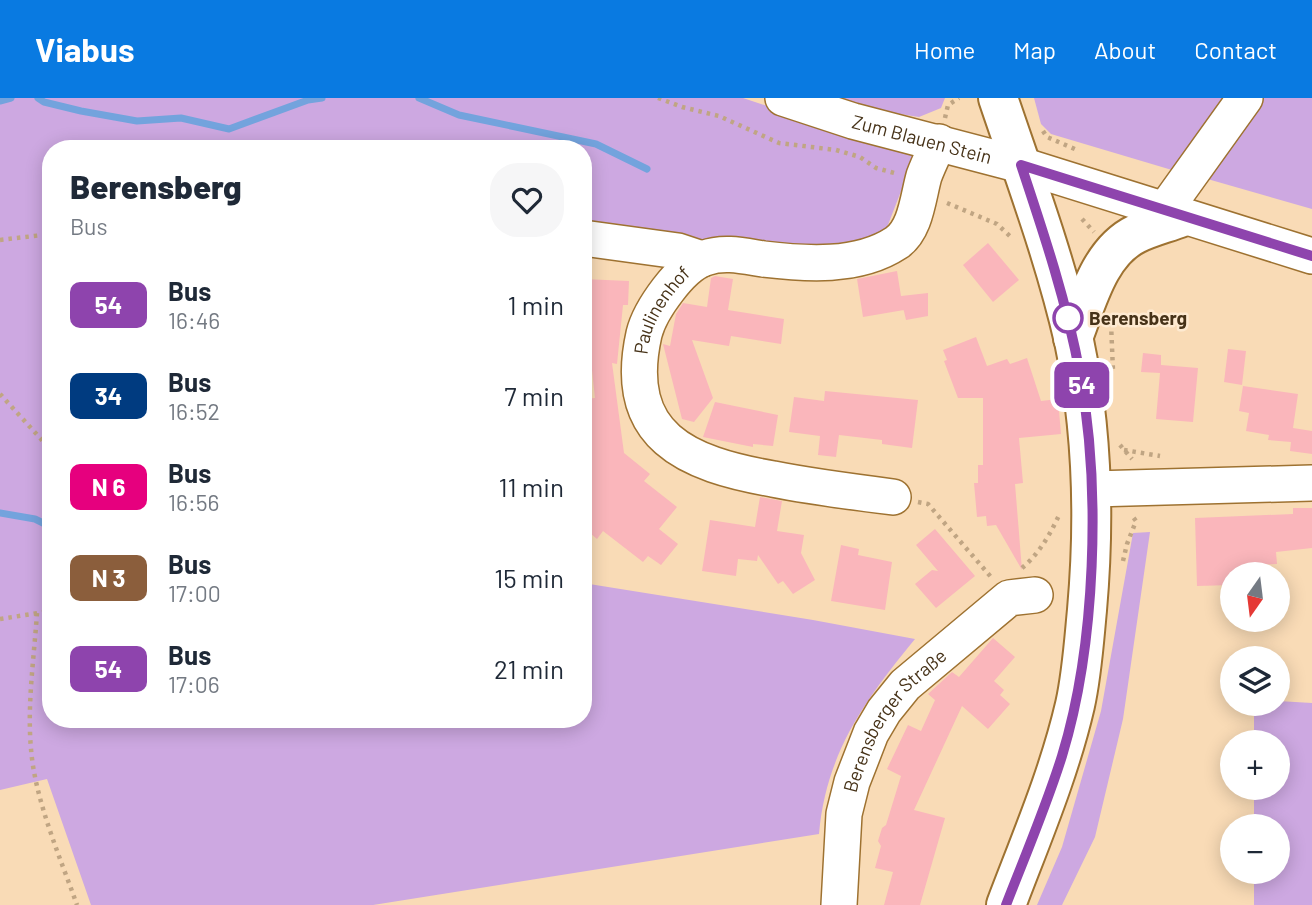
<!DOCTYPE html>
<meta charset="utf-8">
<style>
:root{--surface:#fff;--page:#f6f6f7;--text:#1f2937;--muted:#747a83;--accent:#097ae1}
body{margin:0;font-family:Barlow,sans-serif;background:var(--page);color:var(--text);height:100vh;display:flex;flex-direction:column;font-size:26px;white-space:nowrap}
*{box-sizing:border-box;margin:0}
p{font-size:23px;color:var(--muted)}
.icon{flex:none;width:38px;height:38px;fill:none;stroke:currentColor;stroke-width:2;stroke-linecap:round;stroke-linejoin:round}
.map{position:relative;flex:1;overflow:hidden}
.sheet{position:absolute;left:42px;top:42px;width:550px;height:588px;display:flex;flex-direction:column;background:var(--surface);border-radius:28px;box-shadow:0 4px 18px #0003}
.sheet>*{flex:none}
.badge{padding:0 14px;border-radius:10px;font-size:24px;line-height:46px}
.needle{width:46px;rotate:194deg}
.fabs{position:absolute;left:1220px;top:464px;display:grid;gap:14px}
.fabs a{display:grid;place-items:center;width:70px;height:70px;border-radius:50%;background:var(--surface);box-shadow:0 4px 18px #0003;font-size:35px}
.map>.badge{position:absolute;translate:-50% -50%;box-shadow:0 0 0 4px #fff}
.round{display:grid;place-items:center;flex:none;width:74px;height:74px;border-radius:28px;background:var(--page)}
.overview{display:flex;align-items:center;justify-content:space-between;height:119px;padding:0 28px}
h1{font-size:33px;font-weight:800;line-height:52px}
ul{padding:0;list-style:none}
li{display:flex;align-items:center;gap:21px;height:91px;padding:0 28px}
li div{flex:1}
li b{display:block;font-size:26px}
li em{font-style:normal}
li .badge{min-width:77px;font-weight:700;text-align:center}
header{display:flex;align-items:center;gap:42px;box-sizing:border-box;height:98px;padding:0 35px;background:var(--accent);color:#fff}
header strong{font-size:33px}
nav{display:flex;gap:38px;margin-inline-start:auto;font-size:24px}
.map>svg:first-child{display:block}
.green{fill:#cda8e1}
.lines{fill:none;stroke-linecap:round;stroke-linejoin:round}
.stream{stroke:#73a3dd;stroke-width:7}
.building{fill:#fab6bb}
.minor-casing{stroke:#9e7231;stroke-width:38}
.major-casing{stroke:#9e7231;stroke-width:42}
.path{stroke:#c0a583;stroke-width:4.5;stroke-dasharray:3.5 5;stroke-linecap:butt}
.minor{stroke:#fff;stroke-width:35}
.major{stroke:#fff;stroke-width:38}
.line-casing{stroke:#fff;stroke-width:16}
.line{stroke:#8e44ad;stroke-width:10}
.stop-dot{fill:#fff;stroke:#8e44ad;stroke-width:3.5}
.labels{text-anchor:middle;stroke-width:5;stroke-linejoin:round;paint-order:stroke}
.street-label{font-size:19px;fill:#463218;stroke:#feead1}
.stop-label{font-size:19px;font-weight:bold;fill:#463218;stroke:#feead1;text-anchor:start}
</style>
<header>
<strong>Viabus</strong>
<nav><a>Home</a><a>Map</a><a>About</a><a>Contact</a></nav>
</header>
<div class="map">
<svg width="1312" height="807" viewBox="0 0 1312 807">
<rect width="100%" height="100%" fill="#f9dbb6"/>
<!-- green -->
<g class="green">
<path d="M 0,0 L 743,0 L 915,57 L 886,132 L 869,147 L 820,155 L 683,148 L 583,130 L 583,51 L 51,51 L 51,621 L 583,621 L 583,485 L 813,522 L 915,541 C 865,602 826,655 819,736 L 373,807 L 91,807 L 47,681 L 0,692 Z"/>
<polygon points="819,0 945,0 941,10 919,19 842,7"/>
<polygon points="1034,0 1236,0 1182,75 1051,36 1041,26"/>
<polygon points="1262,0 1312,0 1312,111 1204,80"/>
<polygon points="1150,434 1123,621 1095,739 1062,807 1037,807 1062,749 1101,613 1133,435"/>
<polygon points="1278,603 1312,605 1312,807 1254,807 1254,774 1278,774 1278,728 1254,728 1254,690 1278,690 1278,644 1254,644 1254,606 1278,606"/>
</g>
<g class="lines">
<!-- stream -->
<g class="stream">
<polyline points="38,0 44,4 81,13 137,23 181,20 229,31 308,2 322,0"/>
<polyline points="419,0 459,17 596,46 647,71"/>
<polyline points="0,3 11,0"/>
<polyline points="0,415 35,421 51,429"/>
</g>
</g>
<!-- building -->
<g class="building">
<polygon points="988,145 1019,182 993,204 963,167"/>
<polygon points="897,173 901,198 928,195 928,218 906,222 903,209 904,212 863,219 857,181"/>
<polygon points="715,178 733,181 728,212 784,221 781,246 731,238 729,248 692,242 713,300 694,324 682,321 663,246 670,248 676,216 683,205 707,209 711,180"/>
<polygon points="583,181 629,183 628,207 623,207 617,266 612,265 624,355 650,376 644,383 677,409 659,431 678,446 661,467 648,458 643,464 603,433 597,441 583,429 583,301 595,300 591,263 583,262"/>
<polygon points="976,239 987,268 1007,261 1010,266 1027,260 1041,303 1058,301 1061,336 1019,340 1023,385 1015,386 1022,472 996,427 987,428 986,418 977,419 974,385 978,385 978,367 983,367 983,300 958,300 944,263 947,262 943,252"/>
<polygon points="1228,251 1246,253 1242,287 1224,284"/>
<polygon points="1143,255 1161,257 1161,267 1198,270 1193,324 1156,321 1160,275 1141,274"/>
<polygon points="1243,288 1298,296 1293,330 1312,333 1312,356 1290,353 1291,344 1268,342 1269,337 1246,333 1249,315 1239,313"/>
<polygon points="825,293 918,302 912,350 882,346 882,342 839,337 836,359 818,357 820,338 789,334 794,299 824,303"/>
<polygon points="715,304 778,317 773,348 753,346 753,349 703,339"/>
<polygon points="760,399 782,403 777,433 804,437 801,455 815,482 793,496 783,483 778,486 758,457 757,463 738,461 736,478 702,473 710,422 755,429"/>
<polygon points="1293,410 1312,410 1312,450 1276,454 1277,466 1242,467 1242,476 1232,476 1232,487 1197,488 1195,420 1293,416"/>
<polygon points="935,431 975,478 936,510 915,486 932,472 938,473 916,447"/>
<polygon points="841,447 859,451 858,457 892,464 885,512 831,503"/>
<polygon points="993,540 1015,559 994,583 1004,592 1000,597 1010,606 988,631 962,608 914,712 945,720 920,807 884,807 893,774 875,770 881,748 878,743 882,730 886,727 901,678 887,671 908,627 921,633 935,602 928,596 952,574 959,579"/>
</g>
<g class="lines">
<!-- minor casing -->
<g class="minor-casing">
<g id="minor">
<path id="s1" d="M 783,0 L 853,23 L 1021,67 L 1312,158"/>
<polyline points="1164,113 1245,0"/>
<polyline points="583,140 678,153 702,161"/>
<polyline points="1093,391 1312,385"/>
<path id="s2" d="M 893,399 C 853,394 813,389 773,381 C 687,366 621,339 644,236 C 650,212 681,168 705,160 C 724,153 744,158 763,161 C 805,166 858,170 896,145 C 916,132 918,99 924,78 C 928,67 934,55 939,44"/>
<path id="s3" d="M 839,807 L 844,716 L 852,684 L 871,635 L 884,613 L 905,587 L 1009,500 L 1035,497"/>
</g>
</g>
<!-- major casing -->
<g class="major-casing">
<g id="major">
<path d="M 998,0 C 1025,80 1055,160 1074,243 C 1093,333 1095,421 1087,512 C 1084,543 1082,576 1075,607 C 1059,676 1031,741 1006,807"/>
<path d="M 1073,240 C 1087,204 1099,154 1136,136 C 1150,129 1167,125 1182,119"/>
</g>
</g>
<!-- path -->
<g class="path">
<polyline points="658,0 682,9 719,18 779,45 836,52 860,59 876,70 898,76"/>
<polyline points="945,20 948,7 959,0"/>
<polyline points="1043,33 1047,39 1077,52"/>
<polyline points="947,105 997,126 1012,140"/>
<polyline points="1082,121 1094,134"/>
<polyline points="0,142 51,136"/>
<polyline points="1111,225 1113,273"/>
<polyline points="0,296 41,341 51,356"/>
<polyline points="1120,347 1132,361"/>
<polyline points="1124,352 1160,358"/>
<polyline points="918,404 928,406 991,479"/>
<polyline points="1123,463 1127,446 1136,423 1133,419"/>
<path d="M 1022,470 C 1039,456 1051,435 1060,415"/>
<path d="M 37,515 C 34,560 27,607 31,651 C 35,702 60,759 77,807"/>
<polyline points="0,521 51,513"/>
</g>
<!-- minor -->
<use href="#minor" class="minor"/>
<!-- major -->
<use href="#major" class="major"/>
</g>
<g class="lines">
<!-- line casing -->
<g class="line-casing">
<path id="line" d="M 1006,807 C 1025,758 1046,709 1062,658 C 1096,547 1101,390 1080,276 C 1067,205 1044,136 1021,67 L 1312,158"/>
</g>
<!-- line -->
<use href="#line" class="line"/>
</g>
<!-- markers -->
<circle class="stop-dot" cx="1068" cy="220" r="14"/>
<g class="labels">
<!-- street labels -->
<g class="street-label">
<text dy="7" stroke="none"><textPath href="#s1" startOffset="145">Zum Blauen Stein</textPath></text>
<text dy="7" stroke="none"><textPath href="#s2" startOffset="378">Paulinenhof</textPath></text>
<text dy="7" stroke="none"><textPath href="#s3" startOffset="200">Berensberger Straße</textPath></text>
</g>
<!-- stop labels -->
<g class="stop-label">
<text x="1089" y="227">Berensberg</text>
</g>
</g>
</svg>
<div class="fabs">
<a><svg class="needle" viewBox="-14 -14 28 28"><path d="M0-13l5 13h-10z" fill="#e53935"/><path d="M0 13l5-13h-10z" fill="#747a83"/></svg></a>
<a><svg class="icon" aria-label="layers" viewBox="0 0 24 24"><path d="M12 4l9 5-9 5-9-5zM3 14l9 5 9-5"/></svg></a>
<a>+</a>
<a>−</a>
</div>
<b class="badge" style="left:1082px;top:287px;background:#8e44ad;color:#fff">54</b>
<section class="sheet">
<div class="overview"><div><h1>Berensberg</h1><p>Bus</p></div><a class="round"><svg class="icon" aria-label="heart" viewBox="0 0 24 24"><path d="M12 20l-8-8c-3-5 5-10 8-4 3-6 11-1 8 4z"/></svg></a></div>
<ul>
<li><span class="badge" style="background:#8e44ad;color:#fff">54</span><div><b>Bus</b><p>16:46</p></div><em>1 min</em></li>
<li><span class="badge" style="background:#003b80;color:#fff">34</span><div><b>Bus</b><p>16:52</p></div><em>7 min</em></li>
<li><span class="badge" style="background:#e6007e;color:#fff">N 6</span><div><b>Bus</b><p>16:56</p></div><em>11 min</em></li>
<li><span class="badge" style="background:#8b5e3c;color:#fff">N 3</span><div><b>Bus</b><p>17:00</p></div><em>15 min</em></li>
<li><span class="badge" style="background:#8e44ad;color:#fff">54</span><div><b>Bus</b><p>17:06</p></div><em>21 min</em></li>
</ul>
</section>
</div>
